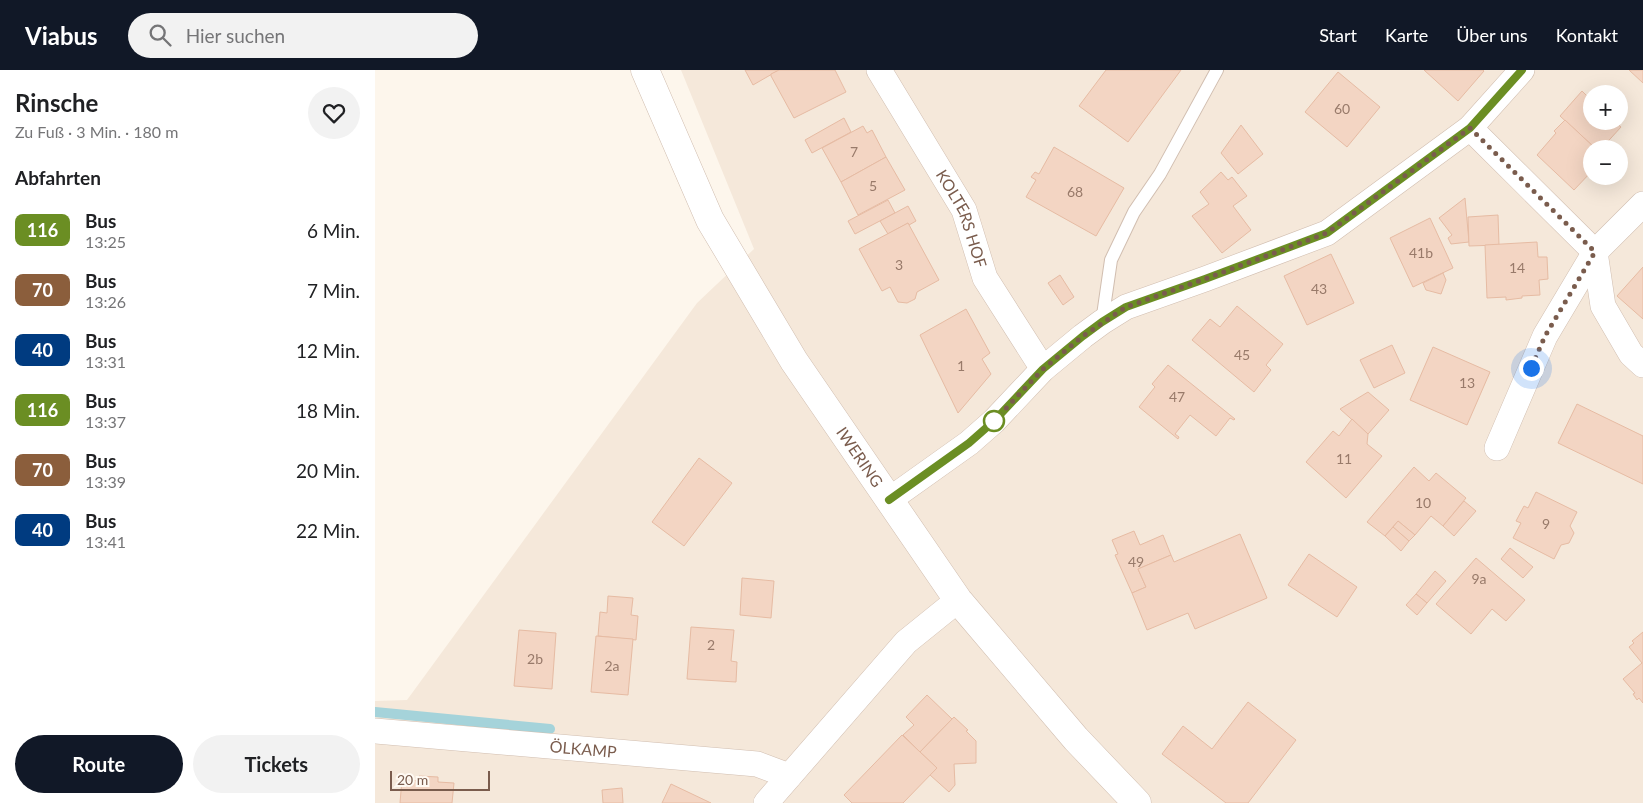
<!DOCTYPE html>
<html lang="de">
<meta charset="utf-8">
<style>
:root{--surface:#fff;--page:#f2f2f2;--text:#202124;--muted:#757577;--accent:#111827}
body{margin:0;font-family:Lato,sans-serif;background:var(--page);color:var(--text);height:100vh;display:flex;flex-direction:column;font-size:19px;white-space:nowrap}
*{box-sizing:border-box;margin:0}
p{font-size:16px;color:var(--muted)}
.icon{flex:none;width:28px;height:28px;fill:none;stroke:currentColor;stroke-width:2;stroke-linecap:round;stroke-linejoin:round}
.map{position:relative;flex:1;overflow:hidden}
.drawer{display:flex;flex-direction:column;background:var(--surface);width:375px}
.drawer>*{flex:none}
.badge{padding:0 10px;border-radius:8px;font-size:18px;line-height:32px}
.tools{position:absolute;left:1208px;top:15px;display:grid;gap:10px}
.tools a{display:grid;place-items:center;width:45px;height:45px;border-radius:50%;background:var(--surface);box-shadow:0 5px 20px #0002;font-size:25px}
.scale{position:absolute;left:15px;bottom:12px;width:100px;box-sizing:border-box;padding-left:5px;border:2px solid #7a5c4d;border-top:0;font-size:14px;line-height:18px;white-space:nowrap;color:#7a5c4d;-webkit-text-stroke:4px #fffaf3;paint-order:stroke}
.you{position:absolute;width:25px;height:25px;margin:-12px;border:4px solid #fff;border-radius:50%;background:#1a73e8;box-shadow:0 0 0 8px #1a73e833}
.map>.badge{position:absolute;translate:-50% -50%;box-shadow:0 0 0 2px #fff}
h2{padding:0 15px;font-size:19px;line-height:45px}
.round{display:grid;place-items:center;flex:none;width:52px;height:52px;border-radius:26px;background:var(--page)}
.summary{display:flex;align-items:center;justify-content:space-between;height:85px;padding:0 15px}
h1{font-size:24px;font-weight:700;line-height:38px}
.cta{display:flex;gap:10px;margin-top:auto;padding:10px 15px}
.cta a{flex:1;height:58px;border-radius:30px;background:var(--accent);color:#fff;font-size:20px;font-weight:700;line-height:58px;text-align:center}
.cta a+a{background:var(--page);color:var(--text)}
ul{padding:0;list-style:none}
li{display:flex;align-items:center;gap:15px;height:60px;padding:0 15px}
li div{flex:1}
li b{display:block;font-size:19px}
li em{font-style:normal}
li .badge{min-width:55px;font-weight:700;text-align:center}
header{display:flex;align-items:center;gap:30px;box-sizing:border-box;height:70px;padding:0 25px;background:var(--accent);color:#fff}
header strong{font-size:24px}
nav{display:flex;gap:28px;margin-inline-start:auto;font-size:18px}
.search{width:350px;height:45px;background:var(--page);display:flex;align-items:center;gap:12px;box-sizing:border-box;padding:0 18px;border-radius:28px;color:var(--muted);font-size:19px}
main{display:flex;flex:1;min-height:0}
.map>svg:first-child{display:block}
.residential{fill:#f5e8da;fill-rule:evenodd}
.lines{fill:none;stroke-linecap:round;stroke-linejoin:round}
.stream{stroke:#a5d3da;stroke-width:10}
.building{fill:#f3d5c3;stroke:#e6bba3}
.service-casing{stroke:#d1beb0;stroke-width:14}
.minor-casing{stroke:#d1beb0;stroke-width:26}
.tertiary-casing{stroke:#d1beb0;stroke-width:29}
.service{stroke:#fff;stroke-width:12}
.minor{stroke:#fff;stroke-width:25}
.tertiary{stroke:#fff;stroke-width:28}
.line-casing{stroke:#fff;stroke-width:11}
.line{stroke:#6b8e23;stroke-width:8}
.walk{stroke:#7a5c4d;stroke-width:5;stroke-dasharray:0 9}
.stop-dot{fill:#fff;stroke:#6b8e23;stroke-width:2.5}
.labels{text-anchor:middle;stroke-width:4.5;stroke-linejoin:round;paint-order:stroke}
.number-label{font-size:14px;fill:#987a6a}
.street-label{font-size:16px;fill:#7a5c4d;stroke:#fffaf3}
</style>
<header>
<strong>Viabus</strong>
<div class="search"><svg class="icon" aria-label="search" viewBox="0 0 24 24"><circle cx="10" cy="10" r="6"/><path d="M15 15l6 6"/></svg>Hier suchen</div>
<nav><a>Start</a><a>Karte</a><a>Über uns</a><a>Kontakt</a></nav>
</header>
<main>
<section class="drawer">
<div class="summary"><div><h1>Rinsche</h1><p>Zu Fuß · 3 Min. · 180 m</p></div><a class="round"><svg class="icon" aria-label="heart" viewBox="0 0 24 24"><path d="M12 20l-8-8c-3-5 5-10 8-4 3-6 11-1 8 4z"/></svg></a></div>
<h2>Abfahrten</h2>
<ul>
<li><span class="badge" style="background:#6b8e23;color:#fff">116</span><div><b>Bus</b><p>13:25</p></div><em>6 Min.</em></li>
<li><span class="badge" style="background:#8b5e3c;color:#fff">70</span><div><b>Bus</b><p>13:26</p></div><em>7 Min.</em></li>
<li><span class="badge" style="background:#003b80;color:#fff">40</span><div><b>Bus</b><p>13:31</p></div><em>12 Min.</em></li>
<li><span class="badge" style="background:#6b8e23;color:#fff">116</span><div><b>Bus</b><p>13:37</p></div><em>18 Min.</em></li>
<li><span class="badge" style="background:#8b5e3c;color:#fff">70</span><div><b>Bus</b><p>13:39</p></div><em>20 Min.</em></li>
<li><span class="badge" style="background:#003b80;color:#fff">40</span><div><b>Bus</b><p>13:41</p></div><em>22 Min.</em></li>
</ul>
<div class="cta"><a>Route</a><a>Tickets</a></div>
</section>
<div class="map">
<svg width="1268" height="733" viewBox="0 0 1268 733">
<rect width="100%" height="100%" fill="#fdf6ec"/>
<!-- residential -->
<path class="residential" d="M 306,0 L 1268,0 L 1268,733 L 0,733 L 0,631 L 32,630 L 322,233 L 379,179 ZM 1216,24 L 1244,24 L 1244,51 L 1216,51 ZM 1216,79 L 1244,79 L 1244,106 L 1216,106 Z"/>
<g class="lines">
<!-- stream -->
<polyline class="stream" points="0,642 175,659"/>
</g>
<!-- building -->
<g class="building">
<polygon points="370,0 404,0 378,15"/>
<polygon points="404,0 460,0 471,22 419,48 396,6 396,4"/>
<polygon points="731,0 806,0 753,72 704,36"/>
<polygon points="1049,0 1108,0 1109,1 1083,31"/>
<polygon points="1254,0 1268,0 1268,13"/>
<polygon points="963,2 1005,37 972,77 930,42"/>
<polygon points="1207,21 1216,30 1216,51 1239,51 1246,57 1226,79 1221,79 1185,46"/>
<polygon points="469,48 476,62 437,83 430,70"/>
<polygon points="1190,50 1221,79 1216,79 1216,102 1199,120 1162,85 1181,63 1179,61"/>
<polygon points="866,55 888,84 863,104 846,83"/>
<polygon points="488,56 492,63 497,60 511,87 466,112 447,78"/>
<polygon points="679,77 749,118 721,166 651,127 661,110 656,107 660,102 664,104"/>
<polygon points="511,87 530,120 483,145 466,112"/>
<polygon points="846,102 853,110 857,107 872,126 858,136 876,160 847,183 817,146 834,134 825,122"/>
<polygon points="1090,128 1094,172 1076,174 1073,168 1077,165 1064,148"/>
<polygon points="513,130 520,143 480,164 473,151"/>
<polygon points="533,136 541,151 534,155 533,153 513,164 505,151"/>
<polygon points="1123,145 1124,175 1094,176 1093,147"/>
<polygon points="1055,148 1078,198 1038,217 1015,168"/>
<polygon points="533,153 564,210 542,222 540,229 532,233 523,232 515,217 507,221 484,179"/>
<polygon points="1162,172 1163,187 1172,187 1173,209 1164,210 1165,225 1147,226 1147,228 1131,230 1131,227 1112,228 1110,175"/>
<polygon points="956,184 979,233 932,255 909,206"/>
<polygon points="1268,197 1268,249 1242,226"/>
<polygon points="1068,203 1071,210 1066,224 1051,220 1048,213"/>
<polygon points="685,205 699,227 688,235 673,213"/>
<polygon points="862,236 908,274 891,295 896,300 879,322 817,270 835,249 845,257"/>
<polygon points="591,239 615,283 607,289 616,304 583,343 545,265"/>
<polygon points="1017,275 1030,303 999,318 985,290"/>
<polygon points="1058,277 1115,302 1092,355 1035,330"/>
<polygon points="793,295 860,349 859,350 855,348 841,366 815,345 800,364 804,367 803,369 764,337 780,317 777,314"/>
<polygon points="993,322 1014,340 993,364 965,339"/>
<polygon points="1202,334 1268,366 1268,414 1183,373"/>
<polygon points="977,349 993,364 992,374 1007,386 971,428 931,392 958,361 964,366"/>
<polygon points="324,388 357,413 309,476 277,452"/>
<polygon points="1039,397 1054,411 1061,403 1091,428 1068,456 1056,446 1040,465 1023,451 1010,466 992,452"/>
<polygon points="1161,422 1202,442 1195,456 1199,463 1194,473 1186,475 1179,489 1138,468 1146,453 1141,451 1149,436 1153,438"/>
<polygon points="1089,431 1101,441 1079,466 1068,456"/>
<polygon points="1023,451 1040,465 1034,471 1018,457"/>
<polygon points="1018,457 1034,471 1026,481 1010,466"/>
<polygon points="759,461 765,475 788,465 796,485 763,499 771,517 757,523 740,485 743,484 737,470"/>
<polygon points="865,464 892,528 820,559 813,543 772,560 757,523 771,517 763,499 796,485 799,492"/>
<polygon points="1135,478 1158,497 1148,508 1126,489"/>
<polygon points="934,484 982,517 962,547 913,515"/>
<polygon points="1101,488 1150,530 1131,551 1117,539 1096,564 1061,534"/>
<polygon points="1060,501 1071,511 1052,533 1041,524"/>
<polygon points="367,508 399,511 396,548 365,545"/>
<polygon points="1041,524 1052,533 1042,545 1031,535"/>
<polygon points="233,526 258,528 256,545 263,546 261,570 223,566 225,542 232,543"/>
<polygon points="316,557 359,560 356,591 362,592 361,612 312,609"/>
<polygon points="144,560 181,563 177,619 139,616"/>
<polygon points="1268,562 1268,633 1264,628 1262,630 1258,624 1260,623 1248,609 1267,593 1254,577 1259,573 1257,571"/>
<polygon points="221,566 258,569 253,625 216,622"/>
<polygon points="552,625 577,649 545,682 528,665 539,655 531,647"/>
<polygon points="873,632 921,670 873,733 851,733 787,684 808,656 837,679"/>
<polygon points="579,647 593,660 591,661 601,671 601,693 579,694 580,715 574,722 555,705 562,698 545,682"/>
<polygon points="527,665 562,698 528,733 477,733 469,725"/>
<polygon points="44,706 63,707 63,712 79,713 77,733 25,733 27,709 43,711"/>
<polygon points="296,714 336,733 287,733"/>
<polygon points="247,718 248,733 228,733 227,720"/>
</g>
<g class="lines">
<!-- service casing -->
<g class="service-casing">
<polyline id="service" points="727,252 736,190 759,142 785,104 842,0"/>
</g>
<!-- minor casing -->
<g class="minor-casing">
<g id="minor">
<path id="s1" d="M 504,0 L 589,140 L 610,208 L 668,299"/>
<polyline points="1095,58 1220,182 1268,134"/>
<polyline points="1220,182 1228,236 1256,284 1268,295"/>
<polyline points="1122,378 1170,266 1220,182"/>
<polyline points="514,430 594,373 619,351 668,299 708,266 727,252 751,237 830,209 952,163 1095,58 1147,0"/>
<path id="s2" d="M 0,661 L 382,694 L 414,706"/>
<polyline points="391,733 531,572 583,530"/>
</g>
</g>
<!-- tertiary casing -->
<g class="tertiary-casing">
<g id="tertiary">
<path id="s3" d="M 270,0 L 335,150 L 419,291 L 583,530 L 701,669 L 762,733"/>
</g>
</g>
<!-- service -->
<use href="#service" class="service"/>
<!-- minor -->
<use href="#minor" class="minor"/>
<!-- tertiary -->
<use href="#tertiary" class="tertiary"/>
</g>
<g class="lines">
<!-- line casing -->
<g class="line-casing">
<polyline id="line" points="514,430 594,373 619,351 668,299 708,266 727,252 751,237 830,209 952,163 1095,58 1147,0"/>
</g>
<!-- line -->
<use href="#line" class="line"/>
<!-- walk -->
<polyline class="walk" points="619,351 668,299 708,266 751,237 830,209 952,163 1095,58 1220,182 1170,266 1156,298"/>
</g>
<!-- markers -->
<circle class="stop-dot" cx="619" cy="351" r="10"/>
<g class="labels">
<!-- number labels -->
<g class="number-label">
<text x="967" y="44">60</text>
<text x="479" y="87">7</text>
<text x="498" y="121">5</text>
<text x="700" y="127">68</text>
<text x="1046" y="188">41b</text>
<text x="524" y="200">3</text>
<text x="1142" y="203">14</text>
<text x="944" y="224">43</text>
<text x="867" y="290">45</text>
<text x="586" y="301">1</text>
<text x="1092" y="318">13</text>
<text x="802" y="332">47</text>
<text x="969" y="394">11</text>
<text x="1048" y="438">10</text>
<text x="1171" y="459">9</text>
<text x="761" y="497">49</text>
<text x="1104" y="514">9a</text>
<text x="336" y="580">2</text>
<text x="160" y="594">2b</text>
<text x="237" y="601">2a</text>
</g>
<!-- street labels -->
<g class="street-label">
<text dy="6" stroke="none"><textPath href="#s1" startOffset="171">KOLTERS HOF</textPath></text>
<text dy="6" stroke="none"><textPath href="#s3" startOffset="444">IWERING</textPath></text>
<text dy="6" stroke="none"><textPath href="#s2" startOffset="209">ÖLKAMP</textPath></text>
</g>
</g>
</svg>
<div class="tools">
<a>+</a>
<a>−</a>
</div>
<div class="scale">20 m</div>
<div class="you" style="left:1156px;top:298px"></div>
</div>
</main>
